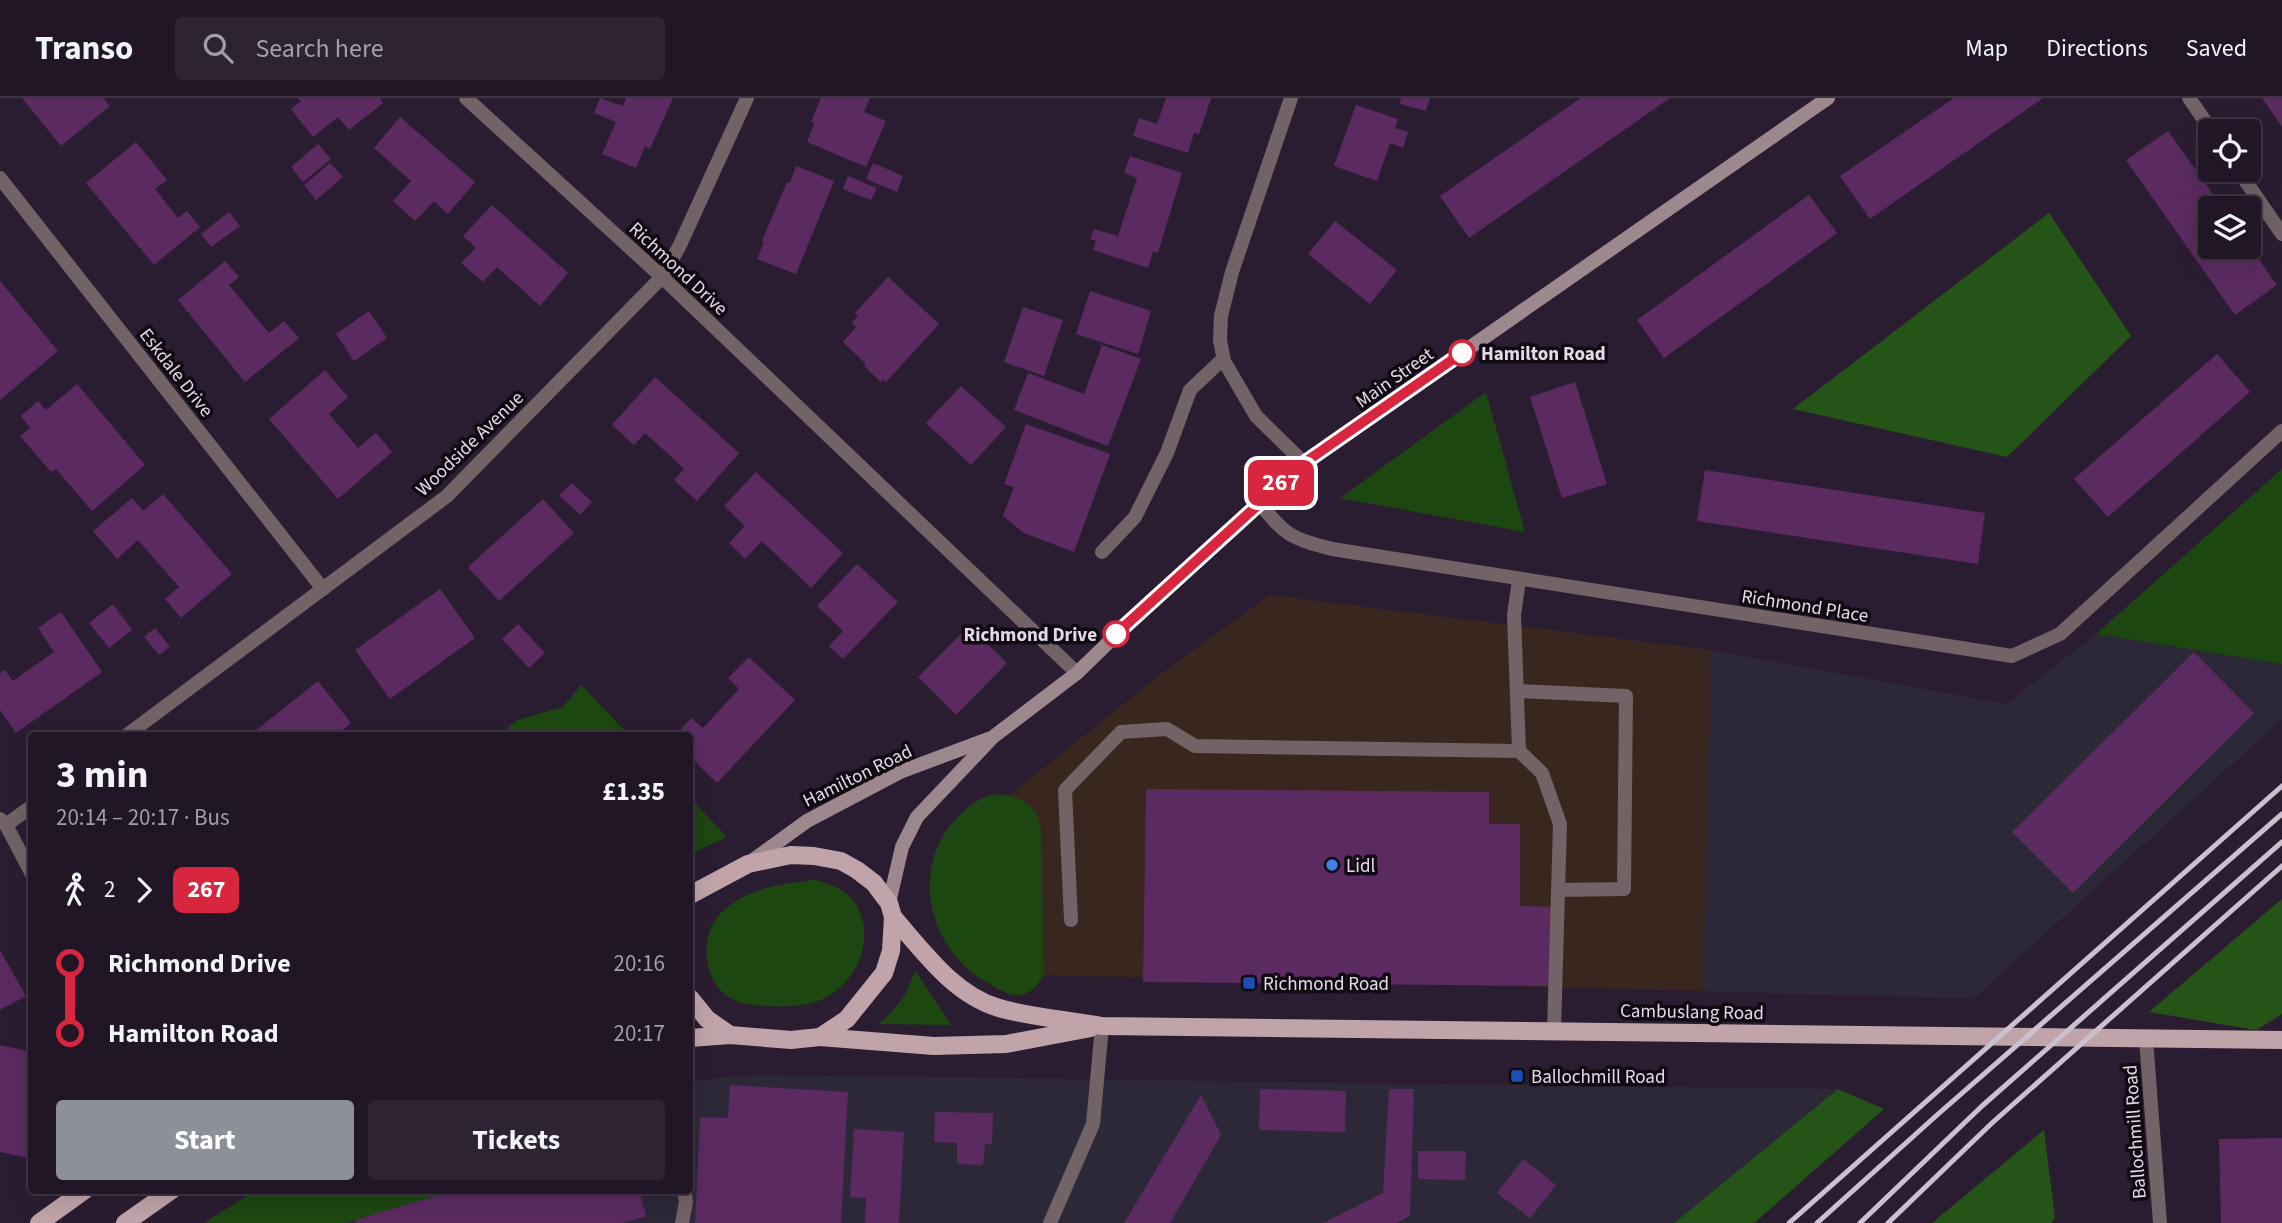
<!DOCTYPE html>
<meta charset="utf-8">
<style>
:root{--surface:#201625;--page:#2d2332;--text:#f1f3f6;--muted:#a29fa7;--line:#3d3542;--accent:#8c9099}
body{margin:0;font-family:"Source Sans 3",sans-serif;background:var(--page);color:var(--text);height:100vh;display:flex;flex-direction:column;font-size:26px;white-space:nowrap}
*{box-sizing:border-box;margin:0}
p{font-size:23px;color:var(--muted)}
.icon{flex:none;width:38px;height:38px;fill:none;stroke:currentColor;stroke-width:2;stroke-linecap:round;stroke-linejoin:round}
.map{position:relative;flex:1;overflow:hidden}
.side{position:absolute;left:28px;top:634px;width:665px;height:462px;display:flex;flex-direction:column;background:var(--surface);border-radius:7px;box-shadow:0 7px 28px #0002,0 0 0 2px var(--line)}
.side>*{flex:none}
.badge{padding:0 14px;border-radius:10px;font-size:24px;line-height:46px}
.fabs{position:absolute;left:2198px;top:21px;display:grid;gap:14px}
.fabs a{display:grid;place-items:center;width:63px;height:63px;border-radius:7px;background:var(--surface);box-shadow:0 7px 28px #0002,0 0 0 2px var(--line);font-size:35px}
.map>.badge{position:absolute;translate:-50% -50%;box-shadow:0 0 0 4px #fff}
.legs{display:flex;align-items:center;gap:10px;height:77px;padding:0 28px;font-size:23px}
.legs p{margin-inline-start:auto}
.head{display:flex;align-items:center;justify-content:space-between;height:119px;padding:0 28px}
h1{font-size:38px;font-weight:700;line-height:52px}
.cta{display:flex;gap:14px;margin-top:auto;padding:14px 28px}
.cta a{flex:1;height:80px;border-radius:7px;background:var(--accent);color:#fff;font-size:28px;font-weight:700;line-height:80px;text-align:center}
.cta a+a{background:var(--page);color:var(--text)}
ul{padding:0 28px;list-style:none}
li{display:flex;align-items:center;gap:24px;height:70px;font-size:26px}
li i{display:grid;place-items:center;width:10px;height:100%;margin:0 9px;background:currentColor}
li i::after{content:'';width:18px;height:18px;margin:-9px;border:5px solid;border-radius:50%;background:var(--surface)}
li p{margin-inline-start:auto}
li:first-child i{background:linear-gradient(#0000 50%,currentColor 0)}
li:last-child i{background:linear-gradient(currentColor 50%,#0000 0)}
header{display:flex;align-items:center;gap:42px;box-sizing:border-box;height:98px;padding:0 35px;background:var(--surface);border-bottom:2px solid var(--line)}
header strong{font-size:33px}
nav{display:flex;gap:38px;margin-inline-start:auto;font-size:24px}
.search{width:490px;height:63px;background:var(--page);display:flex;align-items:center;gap:18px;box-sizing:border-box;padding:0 24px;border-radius:7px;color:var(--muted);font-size:26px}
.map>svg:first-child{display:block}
.commercial{fill:#38261f}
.industrial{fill:#2c2838}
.green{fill:#1d4711}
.forest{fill:#255516}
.building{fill:#5b2a61}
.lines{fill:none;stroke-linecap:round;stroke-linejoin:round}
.lane{stroke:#716366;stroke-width:14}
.street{stroke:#716366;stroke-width:14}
.secondary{stroke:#9d888d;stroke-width:14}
.primary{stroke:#c0a4aa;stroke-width:18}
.rail{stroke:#cac1cf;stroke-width:5}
.line-1-casing{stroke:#fff;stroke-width:16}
.line-1{stroke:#d7263d;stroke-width:10}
.stop-1-dot{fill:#fff;stroke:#d7263d;stroke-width:3.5}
.shop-dot{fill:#3f7fe0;stroke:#100a13;stroke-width:2.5}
.transit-dot{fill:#1a4fb4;stroke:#100a13;stroke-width:2.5}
.labels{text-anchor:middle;stroke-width:7;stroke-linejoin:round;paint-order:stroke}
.street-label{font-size:19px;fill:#e2dae7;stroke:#100a13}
.stop-label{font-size:19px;font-weight:bold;fill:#e2dae7;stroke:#100a13;text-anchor:start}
.poi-label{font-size:19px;fill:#e2dae7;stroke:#100a13;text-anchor:start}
</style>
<header>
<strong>Transo</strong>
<div class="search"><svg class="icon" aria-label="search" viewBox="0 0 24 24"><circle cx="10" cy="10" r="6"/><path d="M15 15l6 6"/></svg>Search here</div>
<nav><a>Map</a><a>Directions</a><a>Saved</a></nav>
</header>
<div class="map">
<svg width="2282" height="1125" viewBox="0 0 2282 1125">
<rect width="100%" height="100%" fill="#2b1d31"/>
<!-- commercial -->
<polygon class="commercial" points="1270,497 1711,552 1703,893 1044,877 1041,729 1010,697 1166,572"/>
<!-- industrial -->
<g class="industrial">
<polygon points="2096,536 2282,566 2282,621 1973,901 1703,893 1711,552 2006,606"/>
<polygon points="754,977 1838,991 1674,1125 345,1125 456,1092 690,1092 690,983"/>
</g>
<!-- green -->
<g class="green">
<polygon points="1486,294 1525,434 1340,400"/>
<polygon points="2282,371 2282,566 2096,536"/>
<polygon points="581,587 629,637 499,637 517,622 563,609"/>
<path d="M 998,696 C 1021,697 1036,707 1041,729 L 1044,877 C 1038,886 1032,895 1020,897 C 1009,898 999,891 990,886 C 931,856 908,774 954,723 C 968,708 978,699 998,696 Z"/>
<polygon points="690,700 727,739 690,756"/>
<path d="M 815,782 C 829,786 843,790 852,801 C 878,832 860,883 825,900 C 801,911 774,909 747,906 C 705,901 694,840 722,814 C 747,790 783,785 815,782 Z"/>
<path d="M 915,872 L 951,927 L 878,926 C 899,909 907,897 915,872 Z"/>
<polygon points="256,1092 456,1092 345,1125 204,1125"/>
</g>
<!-- forest -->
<g class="forest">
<polygon points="2049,115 2131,238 2007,359 1793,311"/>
<polygon points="2282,801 2282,916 2256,932 2149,914"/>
<polygon points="1838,991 1884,1011 1754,1125 1674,1125"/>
<polygon points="2044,1032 2055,1120 2051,1125 1932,1125"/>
</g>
<!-- building -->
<g class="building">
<polygon points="22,0 103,0 110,8 61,48"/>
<polygon points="298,0 380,0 383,5 349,32 338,19 313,39 291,11 301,3"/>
<polygon points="600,0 623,8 626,0 673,0 650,51 645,48 636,70 602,56 616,24 594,15"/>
<polygon points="821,0 870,0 864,14 886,23 866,69 807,44 814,26 811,24"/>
<polygon points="1166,0 1211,0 1199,36 1194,35 1188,55 1133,38 1139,20 1157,26"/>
<polygon points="1401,0 1430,0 1426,13 1400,6"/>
<polygon points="1581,0 1670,0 1469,140 1440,98"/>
<polygon points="1954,0 2043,0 1870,121 1840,78"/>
<polygon points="2262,0 2282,0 2282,29 2276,20"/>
<polygon points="1356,7 1398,21 1395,30 1408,34 1403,50 1390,45 1377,83 1334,68"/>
<polygon points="400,19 475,84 448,116 434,103 415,123 393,103 411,83 374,50"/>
<polygon points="2168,33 2223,110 2210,110 2210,149 2250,149 2277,187 2235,217 2126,62"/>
<polygon points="136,44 167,82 155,91 178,120 187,113 200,129 154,167 86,85"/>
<polygon points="318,46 331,61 303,84 291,69"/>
<polygon points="1130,58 1182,75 1158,155 1153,154 1148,170 1093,152 1096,143 1090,141 1094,131 1118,138 1137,80 1124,75"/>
<polygon points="330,65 343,79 316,102 304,87"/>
<polygon points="873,65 903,78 897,94 866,81"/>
<polygon points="796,68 834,83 796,176 757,161 764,144 762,143 787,84 790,85"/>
<polygon points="848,78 877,90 871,102 843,91"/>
<polygon points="1809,97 1837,135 1664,260 1637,222"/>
<polygon points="492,107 568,175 540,208 497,169 483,184 461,165 476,150 463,138"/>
<polygon points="229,114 240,128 211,149 201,136"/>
<polygon points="1335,123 1397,172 1370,206 1308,156"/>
<polygon points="225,163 239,179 229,187 269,235 284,223 299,240 245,284 178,202"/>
<polygon points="888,179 939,226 886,284 883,281 881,284 864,268 866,266 843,244 856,229 852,225 858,218 855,215"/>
<polygon points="0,183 58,253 0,302"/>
<polygon points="1090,193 1151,213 1138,256 1076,236"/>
<polygon points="1023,209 1063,222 1044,278 1004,264"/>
<polygon points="369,213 387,240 354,263 336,236"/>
<polygon points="1102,247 1141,261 1108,348 1014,312 1028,275 1084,296"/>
<polygon points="2217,256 2250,294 2108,419 2074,381"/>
<polygon points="325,272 348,299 329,316 358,350 376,335 392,354 338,401 269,321"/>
<polygon points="655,279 739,355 697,403 674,382 684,371 665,353 645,335 634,347 612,327"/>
<polygon points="1575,284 1607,386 1562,400 1530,299"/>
<polygon points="77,286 145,367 92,413 56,371 51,374 20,338 30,330 21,318 38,303 46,312"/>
<polygon points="961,288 1006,329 971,367 926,325"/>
<polygon points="1026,326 1110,356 1074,454 1024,435 1003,418 1014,389 1004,386"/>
<polygon points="1705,372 1985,415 1978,466 1697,423"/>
<polygon points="756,374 843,455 811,490 762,443 745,461 729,445 745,428 724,408"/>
<polygon points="572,385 592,404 580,417 559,397"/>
<polygon points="163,396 232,476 181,520 165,501 179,489 138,442 117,461 93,433 132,400 143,413"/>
<polygon points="543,401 574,435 499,503 468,469"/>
<polygon points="857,466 898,504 843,561 829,548 843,533 817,508"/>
<polygon points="440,491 475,540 390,601 355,552"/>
<polygon points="113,506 132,532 109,550 89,525"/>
<polygon points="61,514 102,574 16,635 0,612 0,575 5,572 13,583 54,554 38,530"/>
<polygon points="518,526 545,555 529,570 502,541"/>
<polygon points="969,528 1007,565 956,617 918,579"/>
<polygon points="155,530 170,549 159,557 144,539"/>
<polygon points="2194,554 2254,615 2073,795 2012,734"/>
<polygon points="749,559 795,602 717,685 690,659 690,637 676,637 691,620 703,630 739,591 728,580"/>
<polygon points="318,583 351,625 337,637 250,637"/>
<polygon points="1146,691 1489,694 1489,726 1520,726 1520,808 1554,809 1553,888 1143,884"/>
<polygon points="0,852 26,898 0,912"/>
<polygon points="0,947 32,954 32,1046 28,1060 0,1054"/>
<polygon points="730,987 848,994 841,1125 695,1125 700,1019 728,1020"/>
<polygon points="1260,991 1346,993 1345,1034 1259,1032"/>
<polygon points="1389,991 1414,991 1410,1118 1396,1125 1323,1125 1383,1095"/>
<polygon points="1201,997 1221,1037 1170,1125 1124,1125"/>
<polygon points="935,1014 993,1015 992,1046 985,1046 983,1067 957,1066 957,1045 934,1044"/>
<polygon points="854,1031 904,1034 899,1125 865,1125 866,1100 850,1099"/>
<polygon points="2282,1040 2282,1125 2221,1125 2219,1041"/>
<polygon points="1418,1053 1466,1053 1465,1082 1418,1081"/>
<polygon points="1523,1061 1556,1087 1530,1120 1497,1095"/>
<polygon points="456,1092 639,1092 646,1118 622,1125 356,1125 355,1122"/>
</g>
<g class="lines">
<!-- lane -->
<g class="lane">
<polyline points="1102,454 1135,419 1167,355 1190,292 1223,261"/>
<polyline points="1519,482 1514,517 1519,653"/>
<polyline points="1518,593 1626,598 1624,791 1558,792"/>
<polyline points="1071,822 1065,692 1121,634 1167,631 1195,648 1519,653 1542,675 1560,726 1554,932"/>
<polyline points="682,1125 686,1104 684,1092"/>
<polyline points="1050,1125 1093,1026 1102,928"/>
</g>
<!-- street -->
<g class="street">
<polyline points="466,0 662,179 1077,575"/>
<polyline points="1291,0 1232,174 1221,218 1220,242 1224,263 1256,318 1304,365"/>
<polyline points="2189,0 2212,33"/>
<polyline points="2238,72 2282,136"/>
<polyline points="0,80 323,491"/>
<path d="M 1259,404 C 1285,438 1291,440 1332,451 L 2012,558 L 2060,536 L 2282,333"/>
<polyline points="127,637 447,398 662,179 679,149 747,0"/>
<polyline points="0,721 6,727 32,776"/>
<polyline points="6,727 32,708"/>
<polyline points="2146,941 2160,1125"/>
</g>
<!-- secondary -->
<g class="secondary">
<polyline points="749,765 807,723 900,674 988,641"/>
<polyline points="889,805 902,749 917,719 993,639 1077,575 1149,505 1304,365 1828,0"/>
</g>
<!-- primary -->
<g class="primary">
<polyline points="690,797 748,766 791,757 814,758 841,763 857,772 874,785 889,805 893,819 891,853 884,875 847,921 820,939 791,942 730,937 690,940"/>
<path d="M 893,819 C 923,853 954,897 999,910 C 1030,919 1069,922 1102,928 L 2282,942"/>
<polyline points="690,900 707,921 730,937"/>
<polyline points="820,939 934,948 1006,946 1091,930"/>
<polyline points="39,1125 85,1092"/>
<polyline points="125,1125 172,1092"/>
</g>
<!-- rail -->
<g class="rail">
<polyline points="1789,1125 2282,688"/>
<polyline points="1817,1125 1937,1017 2282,716"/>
<polyline points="1860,1125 1982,1008 2282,744"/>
<polyline points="1888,1125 1992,1025 2282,768"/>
</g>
</g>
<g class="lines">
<!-- line-1 casing -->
<g class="line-1-casing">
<polyline id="line-1" points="1116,536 1304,365 1462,255"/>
</g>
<!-- line-1 -->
<use href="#line-1" class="line-1"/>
</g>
<!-- markers -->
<g class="stop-1-dot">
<circle cx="1462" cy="255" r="12"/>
<circle cx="1116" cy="536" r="12"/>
</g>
<circle class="shop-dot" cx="1332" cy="767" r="7"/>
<g class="transit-dot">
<rect x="1242" y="878" width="14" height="14" rx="3.5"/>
<rect x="1510" y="971" width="14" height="14" rx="3.5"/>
</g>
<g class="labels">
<!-- street labels -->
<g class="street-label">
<text transform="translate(679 170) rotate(43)" y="7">Richmond Drive</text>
<text transform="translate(177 274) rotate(52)" y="7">Eskdale Drive</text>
<text transform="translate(1394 279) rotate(-35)" y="7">Main Street</text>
<text transform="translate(469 345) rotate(-44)" y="7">Woodside Avenue</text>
<text transform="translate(1805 507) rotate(9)" y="7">Richmond Place</text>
<text transform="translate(857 677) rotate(-26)" y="7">Hamilton Road</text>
<text transform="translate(1692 913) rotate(1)" y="7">Cambuslang Road</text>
<text transform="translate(2134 1034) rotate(-94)" y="7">Ballochmill Road</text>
</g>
<!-- stop labels -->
<g class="stop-label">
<text x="1481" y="262">Hamilton Road</text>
<text x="1097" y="543" text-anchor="end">Richmond Drive</text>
</g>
<!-- poi labels -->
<g class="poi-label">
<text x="1346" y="774">Lidl</text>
<text x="1263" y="892">Richmond Road</text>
<text x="1531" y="985">Ballochmill Road</text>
</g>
</g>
</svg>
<div class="fabs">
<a><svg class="icon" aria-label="locate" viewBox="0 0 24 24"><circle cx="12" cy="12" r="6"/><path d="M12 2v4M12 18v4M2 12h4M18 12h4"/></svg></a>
<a><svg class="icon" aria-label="layers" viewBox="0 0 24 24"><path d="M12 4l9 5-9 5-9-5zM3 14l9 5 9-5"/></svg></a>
</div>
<b class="badge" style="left:1281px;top:385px;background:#d7263d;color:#fff">267</b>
<section class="side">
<div class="head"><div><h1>3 min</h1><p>20:14 – 20:17 · Bus</p></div><b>£1.35</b></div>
<div class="legs"><svg class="icon" aria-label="walk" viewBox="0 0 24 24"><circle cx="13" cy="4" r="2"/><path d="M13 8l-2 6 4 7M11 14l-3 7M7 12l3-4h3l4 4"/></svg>2<svg class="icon" aria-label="forward" viewBox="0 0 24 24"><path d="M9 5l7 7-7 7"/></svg><b class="badge" style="background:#d7263d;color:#fff">267</b></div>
<ul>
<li><i style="color:#d7263d"></i><b>Richmond Drive</b><p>20:16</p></li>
<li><i style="color:#d7263d"></i><b>Hamilton Road</b><p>20:17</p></li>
</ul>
<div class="cta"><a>Start</a><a>Tickets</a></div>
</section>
</div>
